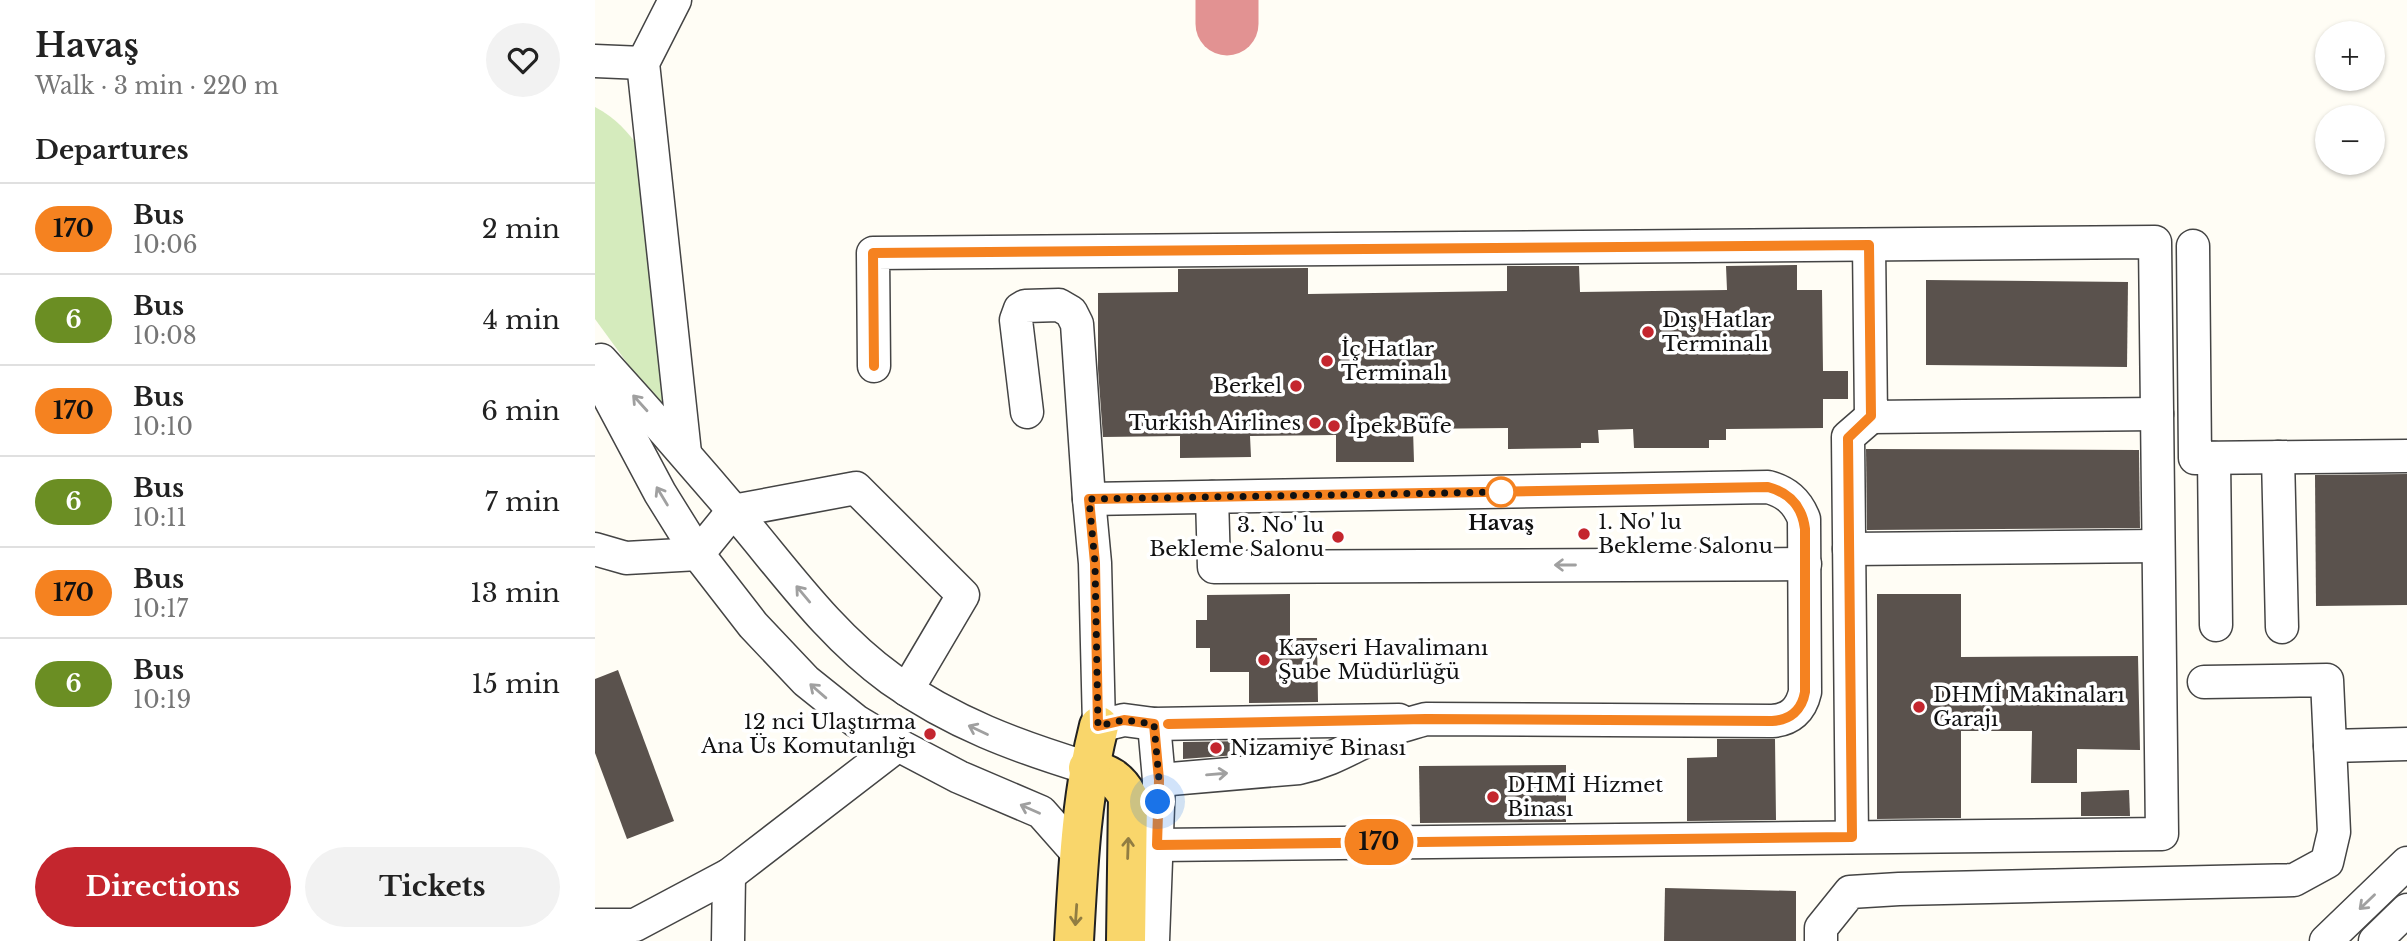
<!DOCTYPE html>
<meta charset="utf-8">
<style>
:root{--surface:#fff;--page:#f2f2f2;--text:#222;--muted:#767676;--line:#e0e0e0;--accent:#c4262e}
body{margin:0;font-family:"Libre Baskerville",serif;background:var(--page);color:var(--text);height:100vh;display:flex;flex-direction:column;font-size:26px;white-space:nowrap}
*{box-sizing:border-box;margin:0}
p{font-size:23px;color:var(--muted)}
.icon{flex:none;width:38px;height:38px;fill:none;stroke:currentColor;stroke-width:2;stroke-linecap:round;stroke-linejoin:round}
.map{position:relative;flex:1;overflow:hidden}
.drawer{display:flex;flex-direction:column;background:var(--surface);width:595px}
.drawer>*{flex:none}
.badge{padding:0 14px;border-radius:23px;font-size:24px;line-height:46px}
.controls{position:absolute;left:1720px;top:21px;display:grid;gap:14px}
.controls a{display:grid;place-items:center;width:70px;height:70px;border-radius:50%;background:var(--surface);box-shadow:0 2px 5px #0004;font-size:35px}
.you{position:absolute;width:35px;height:35px;margin:-18px;border:5px solid #fff;border-radius:50%;background:#1a73e8;box-shadow:0 0 0 10px #1a73e833}
.map>.badge{position:absolute;translate:-50% -50%;box-shadow:0 0 0 4px #fff}
h2{padding:0 35px;font-size:26px;line-height:63px}
.round{display:grid;place-items:center;flex:none;width:74px;height:74px;border-radius:37px;background:var(--page)}
.head{display:flex;align-items:center;justify-content:space-between;height:119px;padding:0 35px}
h1{font-size:33px;font-weight:800;line-height:52px}
.action{display:flex;gap:14px;margin-top:auto;padding:14px 35px}
.action a{flex:1;height:80px;border-radius:42px;background:var(--accent);color:#fff;font-size:28px;font-weight:800;line-height:80px;text-align:center}
.action a+a{background:var(--page);color:var(--text)}
ul{padding:0;list-style:none}
li{display:flex;align-items:center;gap:21px;height:91px;padding:0 35px;border-top:2px solid var(--line)}
li div{flex:1}
li b{display:block;font-size:26px}
li em{font-style:normal}
li .badge{min-width:77px;font-weight:700;text-align:center}
main{display:flex;flex:1;min-height:0}
.map>svg:first-child{display:block}
.green{fill:#d5ebbd}
.lines{fill:none;stroke-linecap:round;stroke-linejoin:round}
.taxiway{stroke:#e29292;stroke-width:63}
.building{fill:#5a524d}
.minor-casing{stroke:#444;stroke-width:35}
.major-casing{stroke:#222;stroke-width:42}
.minor{stroke:#fff;stroke-width:32}
.major{stroke:#f9d66b;stroke-width:38}
.oneway{stroke:#a0a0a0}
.oneway2{stroke:#917d42}
.line-casing{stroke:#fff;stroke-width:16}
.line{stroke:#f58220;stroke-width:10}
.walk{stroke:#111;stroke-width:7;stroke-dasharray:0 12.6}
.poi-dot{fill:#c4262e;stroke:#fff;stroke-width:2.5}
.stop-dot{fill:#fff;stroke:#f58220;stroke-width:3.5}
.labels{text-anchor:middle;stroke-width:7;stroke-linejoin:round;paint-order:stroke}
.poi-label{font-size:21px;fill:#111;stroke:#fff;text-anchor:start}
.stop-label{font-size:21px;font-weight:bold;fill:#111;stroke:#fff}
</style>
<main>
<section class="drawer">
<div class="head"><div><h1>Havaş</h1><p>Walk · 3 min · 220 m</p></div><a class="round"><svg class="icon" aria-label="heart" viewBox="0 0 24 24"><path d="M12 20l-8-8c-3-5 5-10 8-4 3-6 11-1 8 4z"/></svg></a></div>
<h2>Departures</h2>
<ul>
<li><span class="badge" style="background:#f58220;color:#111">170</span><div><b>Bus</b><p>10:06</p></div><em>2 min</em></li>
<li><span class="badge" style="background:#6b8e23;color:#fff">6</span><div><b>Bus</b><p>10:08</p></div><em>4 min</em></li>
<li><span class="badge" style="background:#f58220;color:#111">170</span><div><b>Bus</b><p>10:10</p></div><em>6 min</em></li>
<li><span class="badge" style="background:#6b8e23;color:#fff">6</span><div><b>Bus</b><p>10:11</p></div><em>7 min</em></li>
<li><span class="badge" style="background:#f58220;color:#111">170</span><div><b>Bus</b><p>10:17</p></div><em>13 min</em></li>
<li><span class="badge" style="background:#6b8e23;color:#fff">6</span><div><b>Bus</b><p>10:19</p></div><em>15 min</em></li>
</ul>
<div class="action"><a>Directions</a><a>Tickets</a></div>
</section>
<div class="map">
<svg width="1812" height="941" viewBox="0 0 1812 941">
<rect width="100%" height="100%" fill="#fffdf5"/>
<!-- green -->
<path class="green" d="M 0,107 C 21,118 32,131 46,150 L 74,406 L 65,408 L 0,319 Z"/>
<g class="lines">
<!-- taxiway -->
<polyline class="taxiway" points="632,0 632,24"/>
</g>
<!-- building -->
<g class="building">
<polygon points="1202,265 1202,290 1227,290 1228,371 1253,371 1253,399 1228,399 1228,428 1131,429 1131,440 1114,440 1114,448 1039,448 1038,429 1003,430 1004,443 986,443 986,448 913,449 913,428 818,429 819,462 741,462 741,435 655,436 656,457 585,458 585,436 508,437 503,369 503,293 583,292 583,269 713,268 713,294 912,291 912,266 984,266 985,292 1132,290 1131,266"/>
<polygon points="1331,280 1533,282 1532,367 1331,365"/>
<polygon points="1271,449 1544,450 1545,528 1272,530"/>
<polygon points="1812,474 1812,605 1721,606 1720,475"/>
<polygon points="695,594 695,638 722,638 723,702 654,703 654,672 615,672 615,648 601,648 601,620 612,620 612,595"/>
<polygon points="1282,594 1366,594 1366,657 1543,656 1545,750 1482,749 1482,783 1436,783 1437,731 1366,731 1366,818 1282,819"/>
<polygon points="23,670 79,821 32,839 0,753 0,679"/>
<polygon points="1122,739 1180,739 1181,820 1092,821 1092,758 1122,757"/>
<polygon points="654,741 655,754 588,759 588,742"/>
<polygon points="971,765 971,822 825,823 824,766"/>
<polygon points="1534,790 1535,816 1486,816 1486,792"/>
<polygon points="1070,888 1201,891 1201,941 1069,941"/>
</g>
<g class="lines">
<!-- minor casing -->
<g class="minor-casing">
<g id="minor">
<polyline points="80,0 48,63 90,453"/>
<polyline points="0,61 48,63"/>
<polyline points="1274,245 1276,417 1562,414"/>
<polyline points="1598,246 1600,458 1812,456"/>
<path d="M 6,360 C 56,415 105,471 153,528 C 197,581 239,638 296,679 C 358,723 421,746 493,768"/>
<polyline points="279,366 278,253 1560,242 1567,834 562,845"/>
<polyline points="0,371 65,493 103,554 158,625 211,681 261,721 286,736 364,777 446,812 484,855"/>
<polyline points="432,412 421,320 425,309 430,306 464,305 476,312 482,324 494,499 500,563 504,726 529,720 559,724 804,720"/>
<polyline points="1683,457 1687,627"/>
<polyline points="1619,458 1621,625"/>
<polyline points="617,497 619,567 1210,564"/>
<path d="M 494,499 L 1173,487 C 1191,492 1202,501 1209,519 L 1210,692 C 1206,710 1195,720 1177,721 L 831,719 C 816,723 801,727 788,733 C 756,747 739,760 704,768 L 564,780"/>
<polyline points="0,549 31,558 103,554 138,511 261,488 368,595 312,690"/>
<polyline points="1254,549 1563,546"/>
<polyline points="1735,746 1812,744"/>
<polyline points="1257,837 1253,437 1276,417"/>
<polyline points="0,925 40,925 134,875 303,745"/>
<polyline points="133,941 134,875"/>
<polyline points="558,941 564,780 559,724"/>
<polyline points="1226,941 1226,928 1255,892 1304,889 1699,880 1732,862 1739,832 1732,680 1609,682"/>
<polyline points="1731,941 1812,863"/>
<polyline points="1780,941 1812,910"/>
</g>
</g>
<!-- major casing -->
<g class="major-casing">
<g id="major">
<path d="M 493,768 C 512,773 524,779 533,797 L 531,941"/>
<path d="M 479,941 C 483,869 486,797 504,726"/>
</g>
</g>
<!-- minor -->
<use href="#minor" class="minor"/>
<!-- major -->
<use href="#major" class="major"/>
</g>
<!-- one-way arrows -->
<defs><path id="oneway-shaft" d="M-6 0H5M1.5-3L5.5 0L1.5 3" fill="none" stroke-width="1.6" stroke-linecap="round" stroke-linejoin="round" transform="scale(1.75)"/></defs>
<g class="oneway">
<use href="#oneway-shaft" transform="translate(45 403) rotate(-132)"/>
<use href="#oneway-shaft" transform="translate(67 496) rotate(-121)"/>
<use href="#oneway-shaft" transform="translate(970 565) rotate(180)"/>
<use href="#oneway-shaft" transform="translate(208 594) rotate(-130)"/>
<use href="#oneway-shaft" transform="translate(223 691) rotate(-139)"/>
<use href="#oneway-shaft" transform="translate(383 730) rotate(-155)"/>
<use href="#oneway-shaft" transform="translate(622 774) rotate(-5)"/>
<use href="#oneway-shaft" transform="translate(435 809) rotate(-156)"/>
<use href="#oneway-shaft" transform="translate(1772 902) rotate(136)"/>
</g>
<g class="oneway2">
<use href="#oneway-shaft" transform="translate(533 848) rotate(-88)"/>
<use href="#oneway-shaft" transform="translate(481 915) rotate(94)"/>
</g>
<g class="lines">
<!-- line casing -->
<g class="line-casing">
<path id="line" d="M 279,366 L 278,253 L 1274,245 L 1276,416 L 1253,438 L 1257,837 L 562,845 L 564,780 L 559,724 L 529,720 L 503,726 L 500,563 L 494,499 L 1173,487 C 1195,493 1207,506 1210,529 L 1210,692 C 1207,710 1195,720 1177,721 L 831,719 L 573,724"/>
</g>
<!-- line -->
<use href="#line" class="line"/>
<!-- walk -->
<polyline class="walk" points="563,802 564,780 559,724 529,720 503,726 500,563 494,499 906,492"/>
</g>
<!-- markers -->
<g class="poi-dot">
<circle cx="1053" cy="332" r="7"/>
<circle cx="732" cy="361" r="7"/>
<circle cx="701" cy="386" r="7"/>
<circle cx="720" cy="423" r="7"/>
<circle cx="739" cy="426" r="7"/>
<circle cx="989" cy="534" r="7"/>
<circle cx="743" cy="537" r="7"/>
<circle cx="669" cy="660" r="7"/>
<circle cx="1324" cy="707" r="7"/>
<circle cx="335" cy="734" r="7"/>
<circle cx="621" cy="748" r="7"/>
<circle cx="898" cy="797" r="7"/>
</g>
<circle class="stop-dot" cx="906" cy="492" r="14"/>
<g class="labels">
<!-- poi labels -->
<g class="poi-label">
<text x="1067" y="327">Dış Hatlar<tspan x="1067" dy="24">Terminalı</tspan></text>
<text x="746" y="356">İç Hatlar<tspan x="746" dy="24">Terminalı</tspan></text>
<text x="687" y="393" text-anchor="end">Berkel</text>
<text x="706" y="430" text-anchor="end">Turkish Airlines</text>
<text x="753" y="433">İpek Büfe</text>
<text x="1003" y="529">1. No' lu<tspan x="1003" dy="24">Bekleme Salonu</tspan></text>
<text x="729" y="532" text-anchor="end">3. No' lu<tspan x="729" dy="24">Bekleme Salonu</tspan></text>
<text x="683" y="655">Kayseri Havalimanı<tspan x="683" dy="24">Şube Müdürlüğü</tspan></text>
<text x="1338" y="702">DHMİ Makinaları<tspan x="1338" dy="24">Garajı</tspan></text>
<text x="321" y="729" text-anchor="end">12 nci Ulaştırma<tspan x="321" dy="24">Ana Üs Komutanlığı</tspan></text>
<text x="635" y="755">Nizamiye Binası</text>
<text x="912" y="792">DHMİ Hizmet<tspan x="912" dy="24">Binası</tspan></text>
</g>
<!-- stop labels -->
<g class="stop-label">
<text x="906" y="530">Havaş</text>
</g>
</g>
</svg>
<div class="controls">
<a>+</a>
<a>−</a>
</div>
<div class="you" style="left:563px;top:802px"></div>
<b class="badge" style="left:784px;top:842px;background:#f58220;color:#111">170</b>
</div>
</main>
